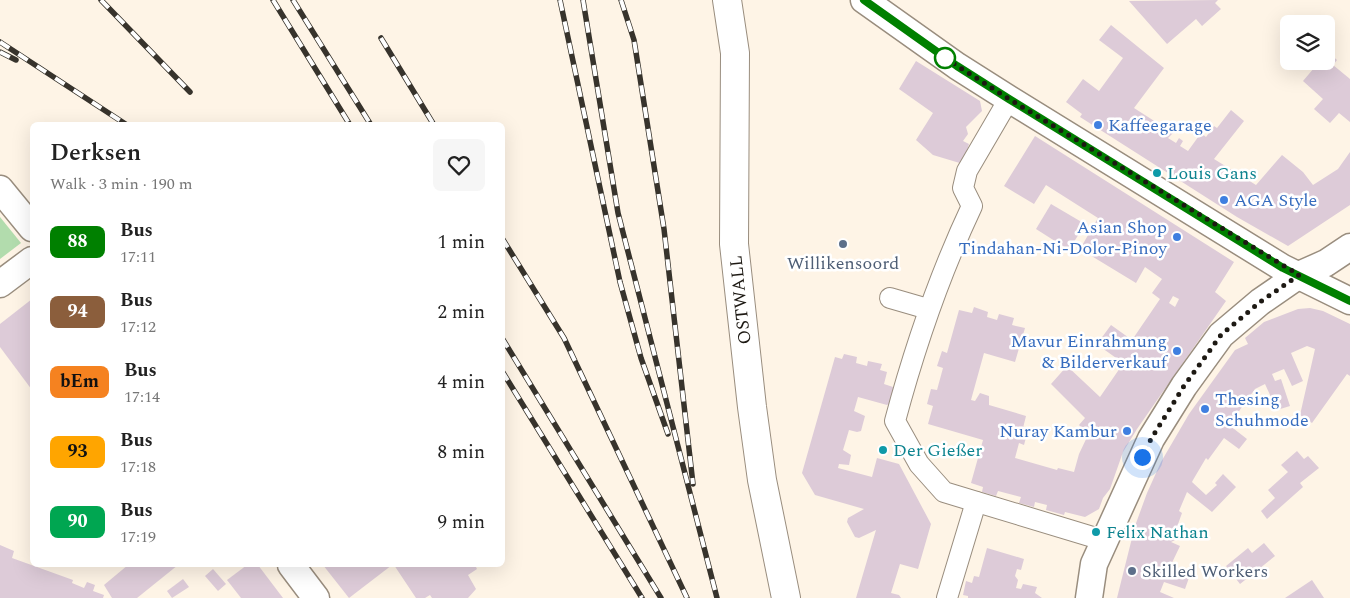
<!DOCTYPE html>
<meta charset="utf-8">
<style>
:root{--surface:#fff;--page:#f6f6f6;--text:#222;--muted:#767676}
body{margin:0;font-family:Spectral,serif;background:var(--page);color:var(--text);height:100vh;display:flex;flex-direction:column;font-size:19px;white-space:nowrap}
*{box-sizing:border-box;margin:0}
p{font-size:16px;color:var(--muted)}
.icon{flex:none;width:28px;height:28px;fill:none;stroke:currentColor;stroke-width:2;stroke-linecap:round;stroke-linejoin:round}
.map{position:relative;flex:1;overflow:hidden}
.sheet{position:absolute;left:30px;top:122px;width:475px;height:445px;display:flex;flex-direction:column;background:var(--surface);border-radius:8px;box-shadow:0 5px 20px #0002}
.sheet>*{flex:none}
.badge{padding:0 10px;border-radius:8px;font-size:18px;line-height:32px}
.controls{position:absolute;left:1280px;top:15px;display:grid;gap:10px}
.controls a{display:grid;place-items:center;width:55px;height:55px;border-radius:8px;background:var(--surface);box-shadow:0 5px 20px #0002;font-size:25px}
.you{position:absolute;width:25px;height:25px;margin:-12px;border:4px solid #fff;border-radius:50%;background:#1a73e8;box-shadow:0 0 0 8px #1a73e833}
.map>.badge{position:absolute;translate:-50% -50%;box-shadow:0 0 0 2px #fff}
.round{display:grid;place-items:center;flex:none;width:52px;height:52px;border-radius:8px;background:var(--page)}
.summary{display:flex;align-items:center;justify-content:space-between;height:85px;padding:0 20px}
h1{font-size:24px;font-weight:600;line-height:38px}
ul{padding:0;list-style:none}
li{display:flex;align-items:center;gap:15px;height:70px;padding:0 20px}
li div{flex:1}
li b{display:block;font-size:19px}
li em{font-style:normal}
li .badge{min-width:55px;font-weight:700;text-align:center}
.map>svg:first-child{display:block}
.green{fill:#b2dcad}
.building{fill:#ddcbd8;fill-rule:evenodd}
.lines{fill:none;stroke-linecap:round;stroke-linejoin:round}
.pedestrian-casing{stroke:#998d7e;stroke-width:22}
.minor-casing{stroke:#998d7e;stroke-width:29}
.secondary-casing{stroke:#998d7e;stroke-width:30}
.pedestrian{stroke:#fff;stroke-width:20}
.minor{stroke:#fff;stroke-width:26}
.secondary{stroke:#fff;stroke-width:28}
.rail-casing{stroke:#37332c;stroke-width:5.5}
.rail{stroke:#fff;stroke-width:4;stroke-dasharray:11;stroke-linecap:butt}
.line-casing{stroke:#fff;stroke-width:11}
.line{stroke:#008000;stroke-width:8}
.walk{stroke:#1d1913;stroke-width:5;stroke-dasharray:0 9}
.stop-dot{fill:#fff;stroke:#008000;stroke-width:2.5}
.shop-dot{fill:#3f7fe0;stroke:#fff;stroke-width:2}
.culture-dot{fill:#0f9aa8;stroke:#fff;stroke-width:2}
.service-dot{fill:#5c6f8a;stroke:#fff;stroke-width:2}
.labels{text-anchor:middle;stroke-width:5;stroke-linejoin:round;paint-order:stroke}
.shop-label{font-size:18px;fill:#366cbe;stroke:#fff;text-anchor:start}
.culture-label{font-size:18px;fill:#0d838f;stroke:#fff;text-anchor:start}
.service-label{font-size:18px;fill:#4e5e75;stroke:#fff}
.street-label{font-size:18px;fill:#1d1913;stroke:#fff}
</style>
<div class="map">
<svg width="1350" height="598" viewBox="0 0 1350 598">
<rect width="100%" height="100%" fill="#fef4e6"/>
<!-- green -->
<polygon class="green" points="0,217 21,243 0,259"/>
<!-- building -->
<g class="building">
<polygon points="1218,0 1215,3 1221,9 1202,26 1196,19 1167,44 1129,1"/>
<polygon points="1111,25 1164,68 1134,108 1173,133 1168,138 1176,143 1179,138 1183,141 1180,146 1188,151 1201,133 1206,137 1214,126 1217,128 1231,110 1244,121 1214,159 1256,185 1282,155 1303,172 1313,185 1338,169 1350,152 1350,205 1288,246 1237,217 1080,117 1082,114 1066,102 1083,79 1099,91 1123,58 1099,40"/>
<polygon points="1328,52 1337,60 1333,65 1350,79 1350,122 1339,113 1330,123 1314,109 1323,99 1303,81 1320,61 1326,61"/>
<polygon points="916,61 980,101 982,111 966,127 968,134 963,141 969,144 963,164 933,155 916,140 933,113 899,89"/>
<path d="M 1035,136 L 1234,262 L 1215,292 L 1226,301 L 1137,429 L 1123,452 L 1110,489 L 1103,498 L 1099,509 L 1085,517 L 1065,512 L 1064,515 L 1046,510 L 1047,505 L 1035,502 L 1034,507 L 1019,503 L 1021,497 L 998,491 L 996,496 L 982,492 L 983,487 L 971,483 L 983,440 L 928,424 L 933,406 L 927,404 L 931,389 L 937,390 L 943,368 L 937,366 L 942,351 L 947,353 L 959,310 L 972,313 L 974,307 L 988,312 L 987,317 L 997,320 L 999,314 L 1014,318 L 1012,325 L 1025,328 L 1015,362 L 984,353 L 971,400 L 975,401 L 980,393 L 989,396 L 989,405 L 1026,416 L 1023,428 L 1028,430 L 1024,445 L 1019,443 L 1015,458 L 1057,470 L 1058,468 L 1074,472 L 1079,454 L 1088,435 L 1079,425 L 1085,418 L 1051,384 L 1067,366 L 1100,397 L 1120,368 L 1115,365 L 1119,360 L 1102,348 L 1100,340 L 1111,325 L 1132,340 L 1160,299 L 1152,293 L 1162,279 L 1145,267 L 1136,283 L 1080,249 L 1098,218 L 1046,185 L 1034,204 L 1004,186 ZM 1173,296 L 1179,299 L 1175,307 L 1169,303 Z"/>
<polygon points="1051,204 1085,224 1069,250 1036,229"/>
<polygon points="32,299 32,390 0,347 0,324"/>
<polygon points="1310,308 1323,311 1350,324 1350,376 1347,374 1312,423 1300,415 1315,349 1307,346 1291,353 1303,381 1292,386 1284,369 1272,374 1275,381 1281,379 1290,406 1277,410 1265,384 1255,389 1229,425 1247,439 1239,449 1224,438 1208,460 1206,458 1193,480 1192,482 1206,495 1217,485 1215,483 1223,474 1236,487 1212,512 1187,492 1179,511 1182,513 1177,527 1179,533 1177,539 1171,542 1180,546 1169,569 1190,575 1185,589 1164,582 1160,592 1174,598 1117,598 1135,526 1147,493 1161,462 1189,414 1235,350 1248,344 1245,338 1264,322 1298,309"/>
<polygon points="844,354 857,357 856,363 867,366 868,361 882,364 880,370 887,372 884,384 893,387 894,390 890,403 887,405 858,397 854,411 865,416 861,431 857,432 849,430 843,450 851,455 849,465 839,464 838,468 872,477 877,458 899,464 931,524 918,569 900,564 891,593 899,595 901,598 856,598 876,530 859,538 855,537 847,522 848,518 864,509 815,495 802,473 835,357 842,359"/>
<polygon points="1297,451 1304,459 1308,456 1319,468 1300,483 1303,487 1267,519 1261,511 1275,498 1268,490 1288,472 1281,465"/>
<polygon points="1264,543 1275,556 1240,584 1226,566 1248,548 1252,553"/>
<polygon points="0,545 14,551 12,558 73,580 72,583 84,588 87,582 95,585 93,591 104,595 103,598 0,598"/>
<polygon points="987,548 1024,559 1021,570 1017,569 1015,576 1018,580 1016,588 1021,589 1023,584 1037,587 1035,593 1042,598 968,598 968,596 963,595 966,581 972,583 974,576 979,577"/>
<polygon points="128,565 178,565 137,598 112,598 104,585"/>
<polygon points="247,565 258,565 283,598 241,598 227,580"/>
<polygon points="323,565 392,565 349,598"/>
<polygon points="394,565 475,565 477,569 468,575 476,589 468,598 432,598 430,595 425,598 416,598"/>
<polygon points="213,569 226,584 218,591 205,576"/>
<polygon points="183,579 189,587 172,598 167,591"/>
<polygon points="1312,580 1324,598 1285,598"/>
</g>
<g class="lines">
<!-- pedestrian casing -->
<g class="pedestrian-casing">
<g id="pedestrian">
<path d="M 1009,99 L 967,171 L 963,188 L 972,206 C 939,276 915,346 895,421 L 919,464 L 944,492 L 1106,541"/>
<polyline points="890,298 928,309"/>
<polyline points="947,598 976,502"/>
</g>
</g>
<!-- minor casing -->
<g class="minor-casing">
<g id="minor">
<polyline points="864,0 957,66 1009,99 1283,268 1350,301"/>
<polyline points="0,189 32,228"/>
<polyline points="0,284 32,260"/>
<polyline points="291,565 316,598"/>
<polyline points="1089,598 1094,564 1151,439 1184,386 1221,335 1260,302 1299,275 1326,263 1350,247"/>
</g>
</g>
<!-- secondary casing -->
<g class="secondary-casing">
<polyline id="secondary" points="727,0 735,53 734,244 752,407 762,480 786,598"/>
</g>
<!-- pedestrian -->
<use href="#pedestrian" class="pedestrian"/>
<!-- minor -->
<use href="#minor" class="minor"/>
<!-- secondary -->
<use href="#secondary" class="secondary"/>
<!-- rail casing -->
<g class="rail-casing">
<g id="rail">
<polyline points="101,0 190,92"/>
<polyline points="273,0 350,125"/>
<polyline points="293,0 371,125"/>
<polyline points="560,0 620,282 641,358 668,434"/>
<polyline points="583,0 618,213 717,598"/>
<polyline points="621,0 634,40 664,229 693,484"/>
<polyline points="381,38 434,125"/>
<polyline points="0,42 127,125"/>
<polyline points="0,52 16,60"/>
<polyline points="502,238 564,338 687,598"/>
<polyline points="502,338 661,598"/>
<polyline points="502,371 642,598"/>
</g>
</g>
<!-- rail -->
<use href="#rail" class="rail"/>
</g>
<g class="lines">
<!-- line casing -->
<g class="line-casing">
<polyline id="line" points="864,0 957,66 1009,99 1283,268 1350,301"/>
</g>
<!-- line -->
<use href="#line" class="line"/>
<!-- walk -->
<polyline class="walk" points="945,58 942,56 1009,99 1299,275 1260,302 1221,335 1184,386 1151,439 1142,457"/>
</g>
<!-- markers -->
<circle class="stop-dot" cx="945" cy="58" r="10"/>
<g class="shop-dot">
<circle cx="1098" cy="125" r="5"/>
<circle cx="1224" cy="200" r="5"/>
<circle cx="1177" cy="237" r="5"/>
<circle cx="1177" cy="351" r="5"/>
<circle cx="1205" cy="409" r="5"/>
<circle cx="1127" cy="431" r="5"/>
</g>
<g class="culture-dot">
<circle cx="1157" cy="173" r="5"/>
<circle cx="883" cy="450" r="5"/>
<circle cx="1096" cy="532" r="5"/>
</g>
<g class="service-dot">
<circle cx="843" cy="244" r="5"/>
<circle cx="1132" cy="571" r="5"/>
</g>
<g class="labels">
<!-- shop labels -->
<g class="shop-label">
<text x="1108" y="131">Kaffeegarage</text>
<text x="1234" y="206">AGA Style</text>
<text x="1167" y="233" text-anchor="end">Asian Shop<tspan x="1167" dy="21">Tindahan-Ni-Dolor-Pinoy</tspan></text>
<text x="1167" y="347" text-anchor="end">Mavur Einrahmung<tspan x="1167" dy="21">&amp; Bilderverkauf</tspan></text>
<text x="1215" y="405">Thesing<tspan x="1215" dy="21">Schuhmode</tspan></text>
<text x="1117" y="437" text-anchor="end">Nuray Kambur</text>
</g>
<!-- culture labels -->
<g class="culture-label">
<text x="1167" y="179">Louis Gans</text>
<text x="893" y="456">Der Gießer</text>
<text x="1106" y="538">Felix Nathan</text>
</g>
<!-- service labels -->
<g class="service-label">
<text x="843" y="269">Willikensoord</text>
<text x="1142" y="577" text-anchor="start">Skilled Workers</text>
</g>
<!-- street labels -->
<g class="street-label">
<text transform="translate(740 300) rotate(-96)" y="6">OSTWALL</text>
</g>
</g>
</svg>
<div class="controls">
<a><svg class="icon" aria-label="layers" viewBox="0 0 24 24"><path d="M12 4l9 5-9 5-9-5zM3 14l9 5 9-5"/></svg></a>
</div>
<div class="you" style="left:1142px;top:457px"></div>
<section class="sheet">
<div class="summary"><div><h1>Derksen</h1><p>Walk · 3 min · 190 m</p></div><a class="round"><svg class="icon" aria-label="heart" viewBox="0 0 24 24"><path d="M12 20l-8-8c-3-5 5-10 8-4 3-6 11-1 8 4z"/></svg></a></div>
<ul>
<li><span class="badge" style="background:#008000;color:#fff">88</span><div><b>Bus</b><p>17:11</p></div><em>1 min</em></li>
<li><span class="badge" style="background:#8b5e3c;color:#fff">94</span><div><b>Bus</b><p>17:12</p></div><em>2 min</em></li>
<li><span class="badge" style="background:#f58220;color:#111">bEm</span><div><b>Bus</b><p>17:14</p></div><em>4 min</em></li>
<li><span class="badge" style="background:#ffa500;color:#111">93</span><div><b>Bus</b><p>17:18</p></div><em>8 min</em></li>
<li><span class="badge" style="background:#00a651;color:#fff">90</span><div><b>Bus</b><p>17:19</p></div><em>9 min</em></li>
</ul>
</section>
</div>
